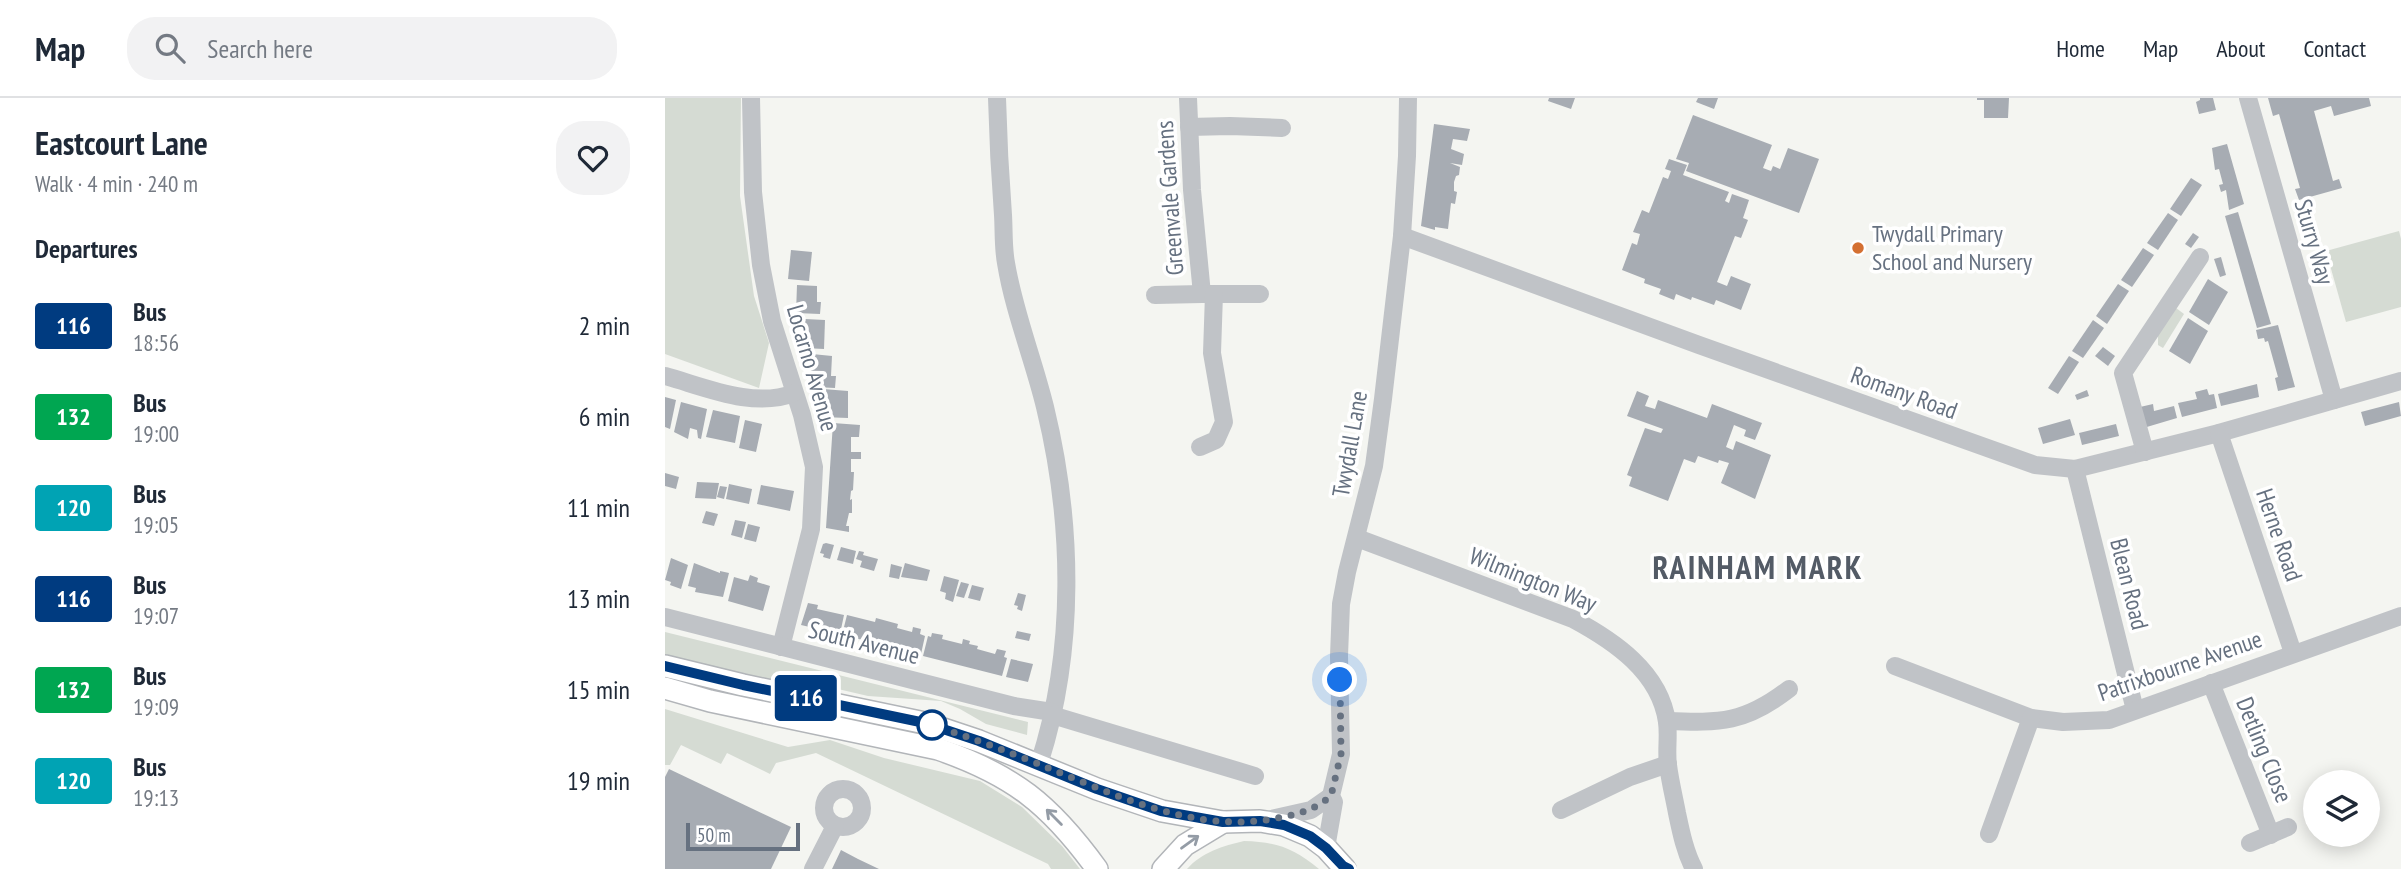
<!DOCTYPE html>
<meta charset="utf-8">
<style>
:root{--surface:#fff;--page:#f2f2f3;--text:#1f2937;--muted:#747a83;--line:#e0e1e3}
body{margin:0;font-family:"PT Sans Narrow",sans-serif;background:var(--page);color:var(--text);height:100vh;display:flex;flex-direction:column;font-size:26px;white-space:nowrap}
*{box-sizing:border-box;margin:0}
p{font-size:23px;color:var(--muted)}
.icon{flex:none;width:38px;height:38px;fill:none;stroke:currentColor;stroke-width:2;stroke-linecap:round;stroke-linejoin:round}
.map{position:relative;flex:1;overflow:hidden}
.sheet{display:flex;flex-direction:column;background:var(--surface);width:665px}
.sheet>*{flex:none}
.badge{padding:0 14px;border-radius:5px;font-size:24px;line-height:46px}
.fabs{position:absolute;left:1638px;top:672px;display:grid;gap:14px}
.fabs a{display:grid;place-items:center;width:77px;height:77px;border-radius:50%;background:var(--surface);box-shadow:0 4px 18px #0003;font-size:35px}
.scale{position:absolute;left:21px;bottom:18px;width:114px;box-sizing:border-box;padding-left:7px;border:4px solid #667180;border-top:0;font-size:19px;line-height:24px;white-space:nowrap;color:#667180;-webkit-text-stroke:5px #fff;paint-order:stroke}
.you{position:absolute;width:35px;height:35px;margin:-18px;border:5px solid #fff;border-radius:50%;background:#1a73e8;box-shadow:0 0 0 10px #1a73e833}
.map>.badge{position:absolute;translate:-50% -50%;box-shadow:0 0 0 4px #fff}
h2{padding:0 35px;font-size:26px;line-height:63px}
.round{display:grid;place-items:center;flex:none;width:74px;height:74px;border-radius:28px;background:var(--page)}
.head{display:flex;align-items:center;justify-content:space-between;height:119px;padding:0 35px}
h1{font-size:33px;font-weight:600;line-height:52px}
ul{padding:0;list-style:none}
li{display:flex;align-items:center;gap:21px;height:91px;padding:0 35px}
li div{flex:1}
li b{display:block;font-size:26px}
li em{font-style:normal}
li .badge{min-width:77px;font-weight:700;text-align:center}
header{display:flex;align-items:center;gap:42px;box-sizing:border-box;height:98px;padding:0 35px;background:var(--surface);border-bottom:2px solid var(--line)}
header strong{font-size:33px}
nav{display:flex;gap:38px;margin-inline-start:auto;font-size:24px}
.search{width:490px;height:63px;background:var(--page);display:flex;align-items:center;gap:18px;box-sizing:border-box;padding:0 24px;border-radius:28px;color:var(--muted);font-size:26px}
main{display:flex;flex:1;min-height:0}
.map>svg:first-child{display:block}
.green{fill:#d5dbd3}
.building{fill:#a7acb3}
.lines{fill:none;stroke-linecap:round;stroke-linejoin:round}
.major-casing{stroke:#b2b5b9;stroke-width:24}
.minor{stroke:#c0c3c7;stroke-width:18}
.major{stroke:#fff;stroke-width:21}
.oneway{stroke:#949ca6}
.line-casing{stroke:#fff;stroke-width:16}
.line{stroke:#003b80;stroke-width:10}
.walk{stroke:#667180;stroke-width:7;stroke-dasharray:0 12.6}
.poi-dot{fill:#d47032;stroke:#fff;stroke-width:2.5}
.stop-dot{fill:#fff;stroke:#003b80;stroke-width:3.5}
.labels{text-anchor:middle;stroke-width:7;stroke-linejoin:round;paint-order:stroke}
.street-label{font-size:24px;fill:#667180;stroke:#fff}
.poi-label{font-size:24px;fill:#667180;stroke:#fff;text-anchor:start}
.district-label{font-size:32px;font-weight:bold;letter-spacing:2px;fill:#535b66;stroke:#fff}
</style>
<header>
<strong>Map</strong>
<div class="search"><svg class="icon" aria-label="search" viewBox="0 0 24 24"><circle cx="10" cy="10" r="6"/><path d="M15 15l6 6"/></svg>Search here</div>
<nav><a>Home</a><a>Map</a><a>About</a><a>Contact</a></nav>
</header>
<main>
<section class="sheet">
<div class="head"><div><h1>Eastcourt Lane</h1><p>Walk · 4 min · 240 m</p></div><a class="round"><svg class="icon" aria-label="heart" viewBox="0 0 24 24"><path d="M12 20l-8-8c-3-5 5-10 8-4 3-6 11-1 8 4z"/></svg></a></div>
<h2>Departures</h2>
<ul>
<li><span class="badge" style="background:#003b80;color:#fff">116</span><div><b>Bus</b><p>18:56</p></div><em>2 min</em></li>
<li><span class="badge" style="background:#00a651;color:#fff">132</span><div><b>Bus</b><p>19:00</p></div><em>6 min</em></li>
<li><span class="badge" style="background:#00a3b4;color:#fff">120</span><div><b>Bus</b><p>19:05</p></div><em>11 min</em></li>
<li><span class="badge" style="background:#003b80;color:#fff">116</span><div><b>Bus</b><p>19:07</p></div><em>13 min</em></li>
<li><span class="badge" style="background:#00a651;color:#fff">132</span><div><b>Bus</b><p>19:09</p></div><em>15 min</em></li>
<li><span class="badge" style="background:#00a3b4;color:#fff">120</span><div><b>Bus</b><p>19:13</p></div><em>19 min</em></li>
</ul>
</section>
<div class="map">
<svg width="1736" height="771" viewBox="0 0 1736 771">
<rect width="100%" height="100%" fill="#f4f5f1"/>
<!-- green -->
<g class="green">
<polygon points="0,0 76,0 75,98 89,198 104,245 94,290 0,256"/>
<polygon points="1734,133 1736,141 1736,209 1681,224 1661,153"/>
<polygon points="1511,210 1519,216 1498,250 1493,247 1493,235"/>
<polygon points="0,534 363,624 362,637 321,626 295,611 276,603 203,598 160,588 158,597 0,561"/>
<polygon points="0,611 123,649 165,642 219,660 315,683 357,709 397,748 415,771 386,771 383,766 151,655 111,665 105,676 62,655 56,666 16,647 5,667 0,667"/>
<path d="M 579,743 C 612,744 628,750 654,771 L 522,771 C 537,754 558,748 579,743 Z"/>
</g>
<!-- building -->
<g class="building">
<polygon points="884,0 910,0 906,11 883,3"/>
<polygon points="1033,0 1053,0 1049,11 1031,4"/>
<polygon points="1312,0 1344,0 1343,20 1319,20 1319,2 1312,2"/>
<polygon points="1535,0 1548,0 1551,12 1534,16 1531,4 1535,2"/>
<polygon points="1603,0 1704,0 1706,8 1669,18 1666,8 1649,13 1668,83 1674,81 1677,90 1634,102 1630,91 1635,90 1614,16 1608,18"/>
<polygon points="1028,17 1107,47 1098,70 1106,73 1108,68 1115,71 1123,50 1154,61 1134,115 1021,73 1024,65 1011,61"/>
<polygon points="769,26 805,31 802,43 788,41 786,51 799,56 797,67 785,65 795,69 794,77 791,78 789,84 789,93 792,94 790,106 786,105 783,131 770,129 770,132 756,128"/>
<polygon points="1562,46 1579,106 1564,112 1561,92 1556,94 1554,87 1558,86 1554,71 1550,72 1547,50"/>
<polygon points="1004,61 1022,67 1018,77 1064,94 1060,103 1064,105 1067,96 1084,102 1078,120 1083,122 1076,140 1070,138 1052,184 1062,188 1066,178 1086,186 1076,212 1051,202 1049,207 1027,199 1026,202 1011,196 1009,202 994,196 996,191 979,185 980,181 957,172 967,145 972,147 975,136 968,134 977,112 984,115 998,79 1003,81 1006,73 1000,71"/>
<polygon points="1526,80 1537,87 1516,118 1505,111"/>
<polygon points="1573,114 1606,226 1592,230 1560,118"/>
<polygon points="1503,115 1513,122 1493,152 1482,145"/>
<polygon points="1528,135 1534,139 1526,150 1520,146"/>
<polygon points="1478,150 1489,157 1467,189 1456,182"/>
<polygon points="126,152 147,154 144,183 123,181"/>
<polygon points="1556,159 1561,177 1555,179 1549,161"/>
<polygon points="1543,181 1563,194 1544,227 1524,214"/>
<polygon points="1453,186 1464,193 1442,226 1431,218"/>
<polygon points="132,187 152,188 152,204 156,204 155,216 131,215"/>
<polygon points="1523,220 1543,233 1525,266 1504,253"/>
<polygon points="140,221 160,222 159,251 139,250"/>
<polygon points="1428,222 1439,230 1418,260 1407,253"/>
<polygon points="1613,227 1630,289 1613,293 1610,280 1613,279 1603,243 1600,244 1599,240 1593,241 1591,232"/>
<polygon points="1438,249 1450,258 1443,268 1430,258"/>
<polygon points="147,256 167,258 166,278 171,278 170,290 150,289 151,285 145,285"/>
<polygon points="1404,258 1414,264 1393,296 1383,290"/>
<polygon points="1592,286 1594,299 1556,308 1553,296"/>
<polygon points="158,291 183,293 183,320 157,319"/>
<polygon points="1542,291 1544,297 1549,296 1552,310 1517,319 1513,305 1532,301 1530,294"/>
<polygon points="1422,292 1424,298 1412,302 1410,297"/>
<polygon points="972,293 984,298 980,308 990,311 993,302 1042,320 1047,306 1097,325 1090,342 1079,338 1081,332 1069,327 1061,349 1068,352 1071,343 1106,357 1090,401 1056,385 1064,365 1054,362 1053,365 1033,358 1030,365 1019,361 1003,403 964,388 967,379 962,377 980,330 996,335 998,331 962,318"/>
<polygon points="0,299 11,302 5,331 0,329"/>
<polygon points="16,304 42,311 36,341 33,340 32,332 25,330 23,341 9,334"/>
<polygon points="1734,304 1736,318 1700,328 1696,314"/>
<polygon points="1488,306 1489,313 1509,308 1512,320 1475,331 1475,309"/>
<polygon points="48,312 75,318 70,345 41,339"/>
<polygon points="1405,321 1410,337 1378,346 1373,330"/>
<polygon points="80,322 97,326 91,354 74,350"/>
<polygon points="168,325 195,327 194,339 186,339 186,354 196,354 196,361 186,361 186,374 189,374 188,392 186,393 185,402 187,401 187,415 184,415 181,428 184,428 184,434 161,430"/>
<polygon points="1451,326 1454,338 1417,347 1414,335"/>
<polygon points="0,375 14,379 11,391 0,388"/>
<polygon points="32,384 54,385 51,401 30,400"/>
<polygon points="64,386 87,391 84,406 61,401"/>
<polygon points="96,387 129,393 125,413 92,406"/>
<polygon points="55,388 62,389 59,401 52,399"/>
<polygon points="41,413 53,416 49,428 37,425"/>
<polygon points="70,422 81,424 77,440 66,437"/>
<polygon points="83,426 95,429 91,444 79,441"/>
<polygon points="161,445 169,447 165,461 158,459 159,456 155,455 158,446"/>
<polygon points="176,449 191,453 188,466 172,462"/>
<polygon points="194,453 199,454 198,457 213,461 209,473 195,469 197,463 191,461"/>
<polygon points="6,460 23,467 16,491 5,487 6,484 0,482"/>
<polygon points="29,465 55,475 55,473 64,475 58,499 30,494 31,490 23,488"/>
<polygon points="240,465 265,472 262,483 236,479"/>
<polygon points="226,466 237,469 234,481 224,479"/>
<polygon points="85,477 93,480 92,484 105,488 98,513 63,503 69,479 83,483"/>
<polygon points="279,478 294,482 288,504 280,501 281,495 275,493"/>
<polygon points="296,484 304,486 299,500 291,498"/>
<polygon points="307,487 319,490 315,503 303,500"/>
<polygon points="353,495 361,497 357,513 352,511 353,508 349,507"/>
<polygon points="143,505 153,507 152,511 179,517 175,536 136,527"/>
<polygon points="182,517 210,524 211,520 233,526 232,530 247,534 248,529 256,531 255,536 260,538 256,556 177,537"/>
<polygon points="352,533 366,536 364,543 350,540"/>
<polygon points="267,535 278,537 277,541 297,546 298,541 305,543 304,546 313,548 312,551 330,556 332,551 341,553 339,559 342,560 337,578 258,558 263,538 266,539"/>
<polygon points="346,561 368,566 363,584 341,579"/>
<polygon points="4,671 126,729 106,771 0,771 0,679"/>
<polygon points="176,752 193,761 214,771 167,771"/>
</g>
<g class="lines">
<!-- major casing -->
<g class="major-casing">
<g id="major">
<polyline points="0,568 78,587 260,625 314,643 432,691 497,713 558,724 595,723 619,727 645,738 661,750 680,771"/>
<path d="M 0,590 L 45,603 L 273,651 C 348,677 385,706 432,771"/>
<polyline points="498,771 520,747 558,724"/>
</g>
</g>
<!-- minor -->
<g class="minor">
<polyline points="86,0 88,94 96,167 107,223 137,317 149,369 146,431 116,549"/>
<path d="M 332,0 C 333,39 335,78 338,117 C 339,133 338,149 341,165 C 349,214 368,260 380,309 C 408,424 411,552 374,666"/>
<polyline points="523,0 527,92 537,196 595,196"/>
<polyline points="1583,0 1669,302"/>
<polyline points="524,29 565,28 617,30"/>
<polyline points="737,138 1034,247 1370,367 1410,371 1554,335 1736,283"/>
<polyline points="490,197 537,196"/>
<path d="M 0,278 C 40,289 89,311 129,295"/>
<polyline points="1554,335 1628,555"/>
<polyline points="535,349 551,342 559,324 547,255 549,196"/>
<polyline points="1480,354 1458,275 1535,159"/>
<polyline points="1410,371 1470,612"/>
<path d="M 692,440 L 908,521 C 949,543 995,574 1002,624 C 1004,638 1001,653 1003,667 C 1005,683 1009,699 1012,715 C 1016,734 1020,754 1029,771"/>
<polyline points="0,519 349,608 387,614"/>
<polyline points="1230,568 1366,620 1398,624 1444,622 1736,518"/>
<polyline points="1546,585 1606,737"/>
<polyline points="387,617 590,678"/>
<path d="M 1002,623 C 1056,625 1080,625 1124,591"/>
<circle cx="178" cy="710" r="19"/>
<polyline points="896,712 965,679 1003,666"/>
<polyline points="602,722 646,712 666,698"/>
<polyline points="1324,736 1366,620"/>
<polyline points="1585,745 1623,729"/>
<polyline points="661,750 669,704 666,698 676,656 674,558 676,506 682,474 709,368 718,301 737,138 742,58 743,0"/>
<polyline points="148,771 170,728"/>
</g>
<!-- major -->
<use href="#major" class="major"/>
</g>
<!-- one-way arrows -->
<defs><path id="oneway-shaft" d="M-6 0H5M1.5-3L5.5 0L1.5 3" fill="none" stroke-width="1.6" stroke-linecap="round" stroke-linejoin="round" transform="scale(1.75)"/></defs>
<g class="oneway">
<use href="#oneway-shaft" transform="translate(389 719) rotate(-135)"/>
<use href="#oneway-shaft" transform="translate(525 744) rotate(-36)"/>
</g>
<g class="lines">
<!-- line casing -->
<g class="line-casing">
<polyline id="line" points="0,568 78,587 260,625 314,643 432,691 496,713 558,724 595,723 619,727 645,738 661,750 678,768 684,771"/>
</g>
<!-- line -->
<use href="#line" class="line"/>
<!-- walk -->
<path class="walk" d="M 267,627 L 260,625 C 298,637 334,650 371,665 C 447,695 528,737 613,720 C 634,716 649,712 666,698 L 676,656 L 675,582"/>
</g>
<!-- markers -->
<circle class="poi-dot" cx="1193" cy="150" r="7"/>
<circle class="stop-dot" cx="267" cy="627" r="14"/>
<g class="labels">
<!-- street labels -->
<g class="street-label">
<text transform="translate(505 100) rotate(-94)" y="8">Greenvale Gardens</text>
<text transform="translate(1649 144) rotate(74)" y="8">Sturry Way</text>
<text transform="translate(147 270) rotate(74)" y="8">Locarno Avenue</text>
<text transform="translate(1239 295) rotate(20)" y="8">Romany Road</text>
<text transform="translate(685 346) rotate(-80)" y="8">Twydall Lane</text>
<text transform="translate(1614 437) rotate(71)" y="8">Herne Road</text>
<text transform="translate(868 482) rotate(22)" y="8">Wilmington Way</text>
<text transform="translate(1464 486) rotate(76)" y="8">Blean Road</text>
<text transform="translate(199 545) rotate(14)" y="8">South Avenue</text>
<text transform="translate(1515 568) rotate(-19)" y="8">Patrixbourne Avenue</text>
<text transform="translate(1599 652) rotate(68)" y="8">Detling Close</text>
</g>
<!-- poi labels -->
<g class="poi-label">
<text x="1207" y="144">Twydall Primary<tspan x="1207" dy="28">School and Nursery</tspan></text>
</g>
<!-- district labels -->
<g class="district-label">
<text x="1093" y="481">RAINHAM MARK</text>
</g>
</g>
</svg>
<div class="fabs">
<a><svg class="icon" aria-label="layers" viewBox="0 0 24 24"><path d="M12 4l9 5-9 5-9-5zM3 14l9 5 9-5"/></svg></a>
</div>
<div class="scale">50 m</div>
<div class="you" style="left:675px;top:582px"></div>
<b class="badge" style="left:141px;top:600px;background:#003b80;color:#fff">116</b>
</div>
</main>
